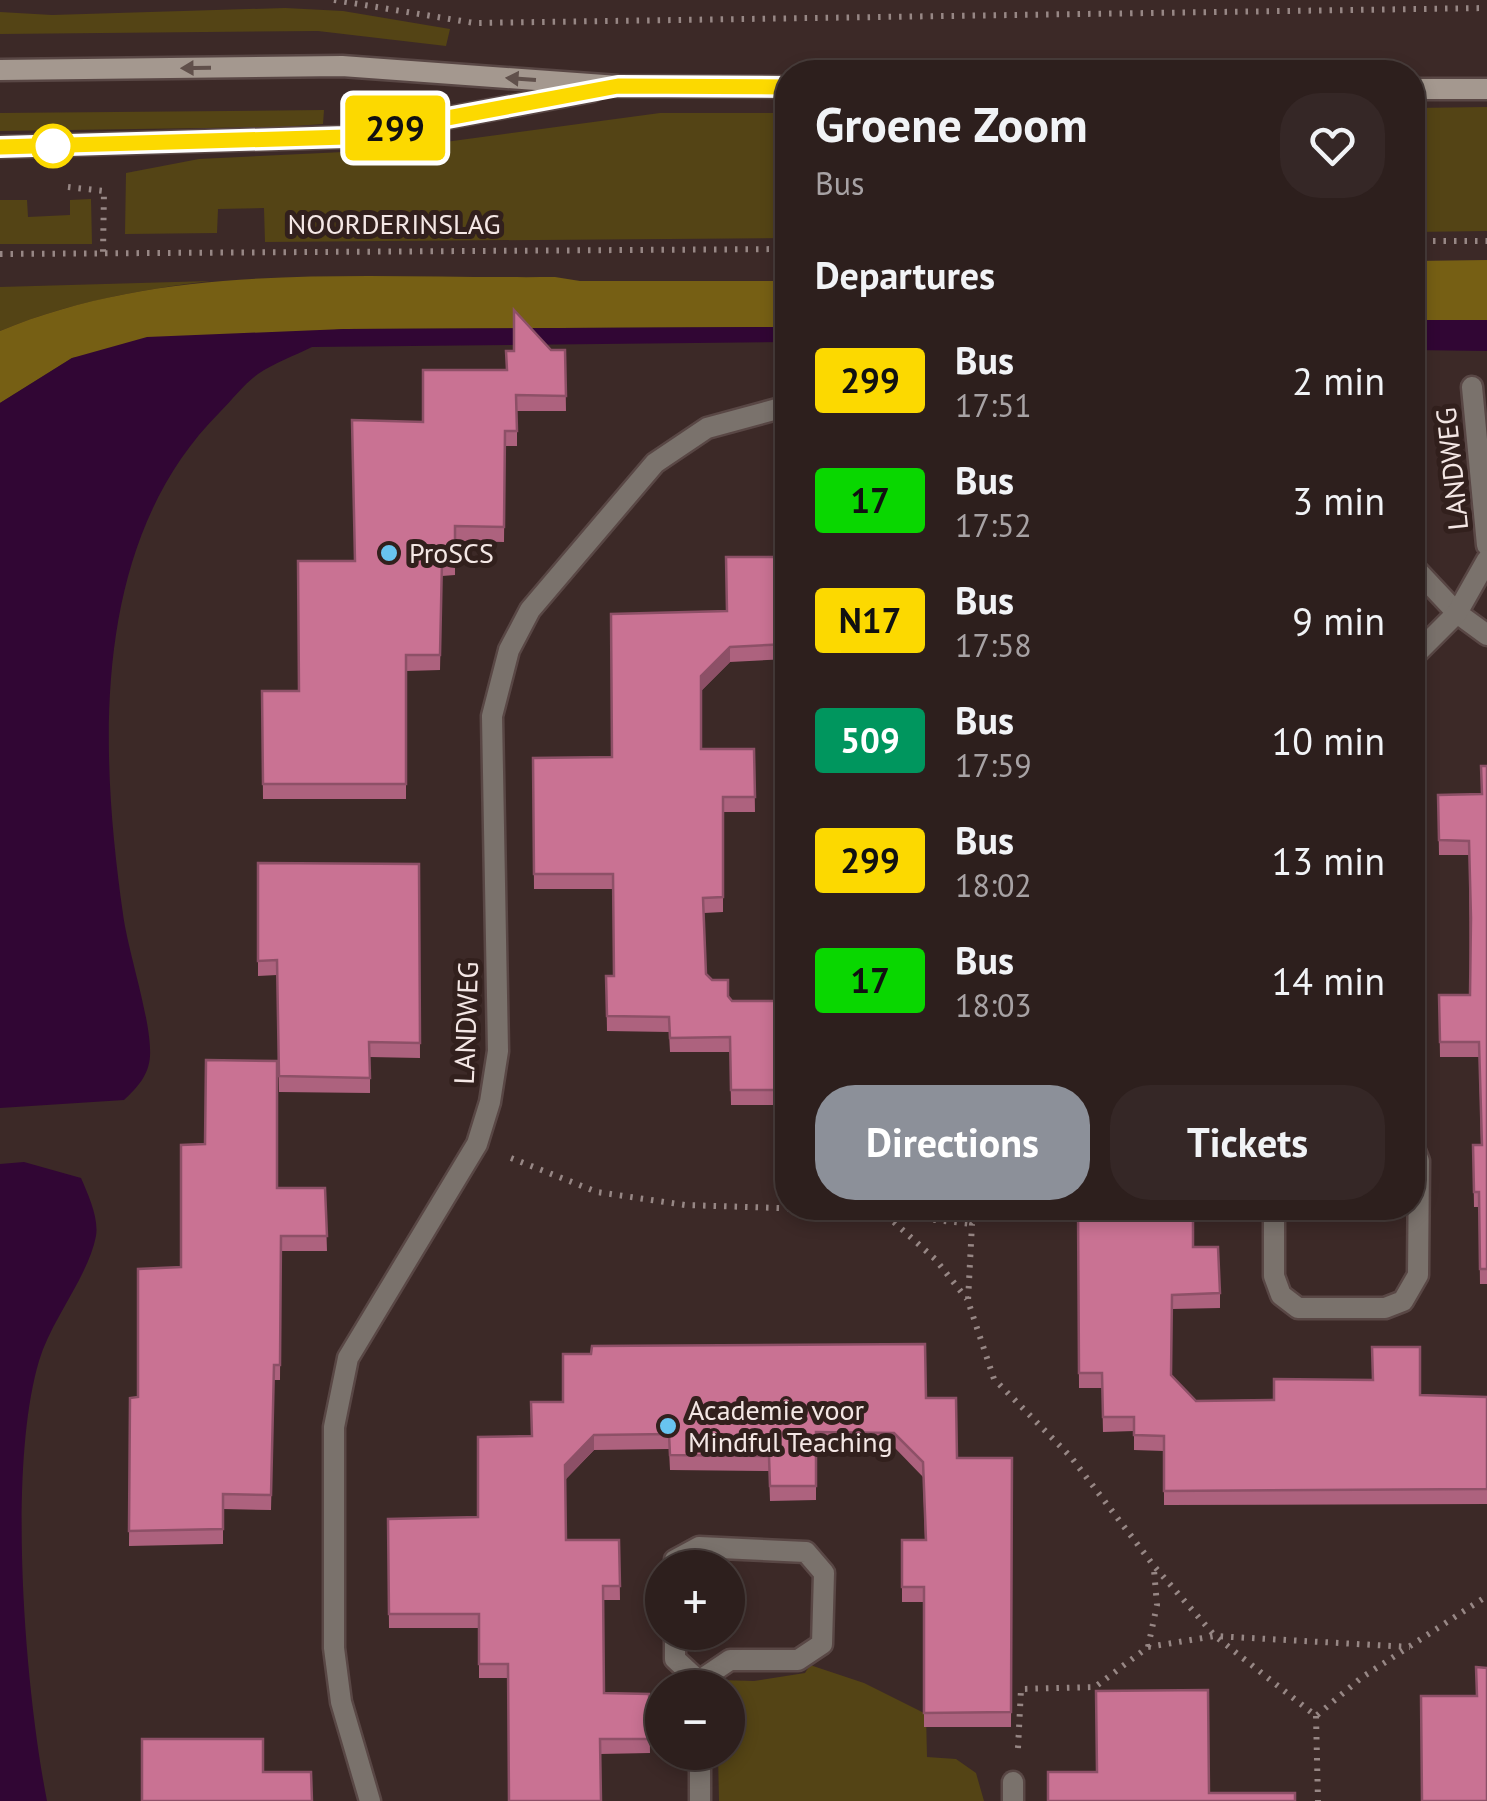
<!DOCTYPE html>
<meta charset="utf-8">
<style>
:root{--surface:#2d1f1d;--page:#352726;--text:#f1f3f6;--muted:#a7a2a4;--line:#483d3b;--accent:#8c9099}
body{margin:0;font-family:"PT Sans",sans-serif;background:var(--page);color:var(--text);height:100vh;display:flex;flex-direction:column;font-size:38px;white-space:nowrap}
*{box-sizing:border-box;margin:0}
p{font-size:32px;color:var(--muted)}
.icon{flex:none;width:55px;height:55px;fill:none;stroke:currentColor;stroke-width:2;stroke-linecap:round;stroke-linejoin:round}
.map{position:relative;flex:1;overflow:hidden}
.details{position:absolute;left:775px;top:60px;width:650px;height:1160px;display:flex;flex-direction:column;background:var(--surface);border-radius:40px;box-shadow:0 5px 15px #0003,0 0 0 2px var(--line)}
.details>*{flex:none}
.badge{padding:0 20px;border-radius:8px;font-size:35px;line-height:65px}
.controls{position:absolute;left:645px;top:1550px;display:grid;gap:20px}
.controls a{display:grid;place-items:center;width:100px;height:100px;border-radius:50%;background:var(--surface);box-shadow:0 5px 15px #0003,0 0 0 2px var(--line);font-size:50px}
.map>.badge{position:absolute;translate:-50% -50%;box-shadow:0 0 0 5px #fff}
h2{padding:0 40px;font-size:38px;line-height:90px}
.round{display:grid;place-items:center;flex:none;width:105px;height:105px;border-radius:40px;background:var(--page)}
.headline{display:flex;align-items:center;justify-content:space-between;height:170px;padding:0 40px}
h1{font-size:48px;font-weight:800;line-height:75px}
.cta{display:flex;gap:20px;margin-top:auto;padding:20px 40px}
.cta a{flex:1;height:115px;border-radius:40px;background:var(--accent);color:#fff;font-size:40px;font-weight:800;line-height:115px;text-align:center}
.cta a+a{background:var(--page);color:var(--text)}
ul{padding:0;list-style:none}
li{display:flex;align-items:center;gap:30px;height:120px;padding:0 40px}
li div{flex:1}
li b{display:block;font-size:38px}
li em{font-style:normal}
li .badge{min-width:110px;font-weight:700;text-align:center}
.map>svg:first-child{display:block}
.green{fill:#544415}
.forest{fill:#765f14}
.water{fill:#310634}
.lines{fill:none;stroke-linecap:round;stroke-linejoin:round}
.street-casing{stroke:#594745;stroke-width:25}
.secondary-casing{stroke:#594745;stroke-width:25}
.path{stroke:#978785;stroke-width:6;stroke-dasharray:2.5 8;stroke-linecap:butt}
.street{stroke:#7a726c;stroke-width:20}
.secondary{stroke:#a4988f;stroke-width:20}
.wall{fill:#ad627e}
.shaded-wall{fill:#8d5067}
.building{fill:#c97293;stroke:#8d5067;stroke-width:2.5}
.oneway{fill:#60504b}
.line-casing{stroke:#fff;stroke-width:22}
.line{stroke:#fcd900;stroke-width:15}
.stop-dot{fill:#fff;stroke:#fcd900;stroke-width:5}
.poi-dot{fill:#68c4f0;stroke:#32201d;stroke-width:4}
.labels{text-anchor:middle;stroke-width:10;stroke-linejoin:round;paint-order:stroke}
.street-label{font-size:28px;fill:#f4e7e5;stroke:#32201d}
.poi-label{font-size:28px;fill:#f4e7e5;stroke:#32201d;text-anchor:start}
</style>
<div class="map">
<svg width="1487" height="1801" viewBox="0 0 1487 1801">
<rect width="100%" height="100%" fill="#3c2927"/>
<!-- green -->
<g class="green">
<polygon points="285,8 343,11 450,29 446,46 318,31 0,34 0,12 52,15"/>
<polygon points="1487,107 1487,231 1413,232 1413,108"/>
<polygon points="324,110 323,124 282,127 0,131 0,113"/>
<polygon points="660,113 787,113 787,238 265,242 264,208 218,209 217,233 125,234 126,173 199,159 386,150"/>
<polygon points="91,199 92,244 0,244 0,200 27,200 28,217 70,215 70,200"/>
<path d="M 210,281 C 137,290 67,303 0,331 L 0,287 Z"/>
<polygon points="810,1665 864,1683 926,1714 927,1757 956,1759 976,1773 984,1801 719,1801 718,1753 728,1752 728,1688 718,1687 718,1680 754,1681 805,1673"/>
</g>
<!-- forest -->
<g class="forest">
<polygon points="1487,260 1487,320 1413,320 1412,261"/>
<path d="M 555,277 L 580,281 L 787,281 L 787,327 L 344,329 L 72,358 L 0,403 L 0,331 C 171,259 373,279 555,277 Z"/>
</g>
<!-- water -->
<g class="water">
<polygon points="1413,320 1487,320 1487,351 1413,350"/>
<path d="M 787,327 L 787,342 L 312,347 C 294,356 274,363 258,374 C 244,384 232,400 220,412 C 91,541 99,746 123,914 C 128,952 152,1022 150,1056 C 149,1075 137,1088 124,1100 L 0,1108 L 0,403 L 72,358 L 147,337 L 344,329 Z"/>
<path d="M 24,1162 L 81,1178 C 88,1194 99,1218 96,1236 C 88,1277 51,1320 39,1361 C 7,1469 25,1689 47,1801 L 0,1801 L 0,1164 Z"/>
</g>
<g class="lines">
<!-- street casing -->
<g class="street-casing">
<g id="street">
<polyline points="1472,387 1487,545"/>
<polyline points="1412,565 1457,613 1487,635"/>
<polyline points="1412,658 1457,613 1487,560"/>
<polyline points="1274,1208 1274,1276 1281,1295 1298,1308 1385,1308 1403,1301 1418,1275 1419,1161 1412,1143"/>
<polyline points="675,1568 675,1560 699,1547 806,1552 824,1573 822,1644 798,1660 730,1660 699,1681"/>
<polyline points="675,1632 675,1659 699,1681 699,1688"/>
<polyline points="700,1752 700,1801"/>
<polyline points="1013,1782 1013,1801"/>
<polyline points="370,1801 341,1702 334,1648 334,1427 348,1358 477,1144 490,1102 498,1051 492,716 509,650 530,610 655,463 707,428 788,406"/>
</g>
</g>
<!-- secondary casing -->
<g class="secondary-casing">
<g id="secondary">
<polyline points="0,70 342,66 618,86 788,87"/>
<polyline points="1412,89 1487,89"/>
<polyline points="0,147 346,137 592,91"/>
</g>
</g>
<!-- path -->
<g class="path">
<polyline points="334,0 474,23 1487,8"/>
<polyline points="68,187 104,191 103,253"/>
<polyline points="1412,241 1487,241"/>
<polyline points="0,254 788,249"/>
<polyline points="511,1158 597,1192 685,1205 842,1210 972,1224"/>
<polyline points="987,1208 972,1224 968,1301 994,1379 1071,1457 1154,1566 1215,1636 1316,1716 1361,1678 1487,1596"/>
<polyline points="886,1215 935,1259 967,1299"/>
<polyline points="1148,1647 1157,1605 1154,1570"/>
<polyline points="1316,1716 1318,1801"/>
<polyline points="1018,1748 1021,1689 1095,1687 1148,1647 1215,1636 1410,1647"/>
</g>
<!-- street -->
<use href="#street" class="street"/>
<!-- secondary -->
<use href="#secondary" class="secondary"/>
</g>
<!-- wall -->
<g class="wall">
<polygon points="551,350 565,350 566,411 517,411 517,446 505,446 504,542 455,541 455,575 442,576 440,670 406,671 406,799 263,799 262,691 299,691 423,422 506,370"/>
<polygon points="788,557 788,659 730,662 701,691 701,749 754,749 755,812 723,812 723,912 704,913 706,974 732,1001 788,1001 788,1105 731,1105 730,1052 670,1052 669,1032 607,1031 606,976 614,976 613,889 534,889 533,758 612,757 727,611"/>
<polygon points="1487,766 1487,1284 1480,1284 1479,1207 1474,1207 1473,1145 1481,1145 1479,1057 1440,1057 1439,995 1470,995 1469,855 1439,855 1438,795 1482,794"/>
<polygon points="258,863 419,864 420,1058 370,1057 370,1093 279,1092 277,975 258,976"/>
<polygon points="205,1144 277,1188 325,1188 327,1251 281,1251 280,1380 274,1380 271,1510 223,1509 223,1544 129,1546 130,1398 138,1397 181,1267"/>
<polygon points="1078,1208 1193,1247 1220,1293 1220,1308 1172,1309 1171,1375 1196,1401 1420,1395 1487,1397 1487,1504 1164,1505 1164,1451 1134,1450 1134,1431 1103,1432 1102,1388 1079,1388"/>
<polygon points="926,1398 957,1458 1012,1458 1011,1727 924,1727 924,1602 902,1602 902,1555 925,1540 923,1477 894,1447 816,1447 816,1500 770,1501 769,1471 670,1470 669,1449 594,1450 565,1480 566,1540 619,1540 620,1600 603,1600 604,1693 649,1694 650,1753 600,1754 508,1678 479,1678 479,1628 389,1628 388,1519 478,1517 532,1436"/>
</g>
<!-- shaded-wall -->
<g class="shaded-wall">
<polygon points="730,647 730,662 701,691 701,676"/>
<polygon points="594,1435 594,1450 565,1480 565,1465"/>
</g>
<!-- building -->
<g class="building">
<polygon points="514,310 551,350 565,350 566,396 516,395 517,431 505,431 504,527 455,526 455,560 442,560 440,655 406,655 406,784 263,784 262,691 299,691 298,561 355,561 352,420 423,422 423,370 507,370 506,351 514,351"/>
<polygon points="726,557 788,557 788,644 730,647 701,676 701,749 754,749 755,797 723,797 723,897 703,898 706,974 712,980 728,980 728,996 732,1001 788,1001 788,1090 731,1090 730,1037 670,1038 669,1017 607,1016 606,976 614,976 613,874 534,874 533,758 612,757 611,614 727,611"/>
<polygon points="1481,766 1487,766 1487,1269 1480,1269 1479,1192 1474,1192 1473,1145 1482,1145 1479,1042 1440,1042 1439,995 1470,995 1471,918 1469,841 1439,840 1438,795 1482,794"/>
<polygon points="258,863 419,864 420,1043 369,1042 370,1078 279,1076 277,960 258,961"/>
<polygon points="206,1060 277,1061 277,1188 325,1188 327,1236 281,1236 280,1365 274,1365 271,1495 223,1494 223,1529 129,1531 130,1398 138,1397 138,1269 181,1267 181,1145 205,1144"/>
<polygon points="1078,1208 1193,1208 1193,1247 1218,1247 1220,1293 1172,1295 1171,1375 1196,1401 1274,1400 1274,1379 1373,1380 1372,1347 1420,1347 1420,1395 1487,1397 1487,1489 1164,1491 1164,1436 1134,1435 1134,1417 1103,1417 1102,1373 1079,1373"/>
<polygon points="925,1344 926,1398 956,1398 957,1458 1012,1458 1011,1712 924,1713 924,1587 902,1587 902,1540 926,1540 923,1462 894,1433 816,1432 816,1486 770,1486 769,1456 670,1455 669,1434 594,1435 565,1465 566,1540 619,1540 620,1586 603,1586 604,1693 649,1694 650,1739 600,1739 601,1801 509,1801 508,1664 479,1664 479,1614 389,1614 388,1519 478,1517 478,1437 532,1436 531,1402 563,1402 563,1354 591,1354 592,1346"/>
<polygon points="1476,1667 1487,1668 1487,1801 1422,1801 1421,1696 1477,1696"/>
<polygon points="1208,1690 1209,1793 1295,1793 1295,1801 1048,1801 1048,1772 1097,1772 1096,1691"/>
<polygon points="142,1739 263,1739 263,1772 311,1772 312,1801 142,1801"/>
</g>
<!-- one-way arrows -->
<defs><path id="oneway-solid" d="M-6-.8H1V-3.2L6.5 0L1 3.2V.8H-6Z" transform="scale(2.5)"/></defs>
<g class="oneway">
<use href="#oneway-solid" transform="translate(196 68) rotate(179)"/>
<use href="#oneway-solid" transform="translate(521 79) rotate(-176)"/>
</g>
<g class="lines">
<!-- line casing -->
<g class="line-casing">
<polyline id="line" points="0,147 346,137 618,86 788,87"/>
</g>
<!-- line -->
<use href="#line" class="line"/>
</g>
<!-- markers -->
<circle class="stop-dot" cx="53" cy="146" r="20"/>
<g class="poi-dot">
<circle cx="389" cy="553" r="10"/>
<circle cx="668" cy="1426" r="10"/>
</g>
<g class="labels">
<!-- street labels -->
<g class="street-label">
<text x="394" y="234">NOORDERINSLAG</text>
<text transform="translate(1452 469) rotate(-96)" y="10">LANDWEG</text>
<text transform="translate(466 1023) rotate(-88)" y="10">LANDWEG</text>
</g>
<!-- poi labels -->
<g class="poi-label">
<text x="409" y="563">ProSCS</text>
<text x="688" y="1420">Academie voor<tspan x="688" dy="32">Mindful Teaching</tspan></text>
</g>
</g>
</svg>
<div class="controls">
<a>+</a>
<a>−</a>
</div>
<b class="badge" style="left:395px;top:128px;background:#fcd900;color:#111">299</b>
<section class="details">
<div class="headline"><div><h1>Groene Zoom</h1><p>Bus</p></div><a class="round"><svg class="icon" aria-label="heart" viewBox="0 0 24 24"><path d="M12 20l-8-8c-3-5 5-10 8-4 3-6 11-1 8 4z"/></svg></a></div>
<h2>Departures</h2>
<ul>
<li><span class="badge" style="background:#fcd900;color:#111">299</span><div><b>Bus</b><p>17:51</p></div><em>2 min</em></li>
<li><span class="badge" style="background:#09d700;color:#111">17</span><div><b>Bus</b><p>17:52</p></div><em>3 min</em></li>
<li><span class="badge" style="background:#fcd900;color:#111">N17</span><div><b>Bus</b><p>17:58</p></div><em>9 min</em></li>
<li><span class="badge" style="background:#00965e;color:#fff">509</span><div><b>Bus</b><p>17:59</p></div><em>10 min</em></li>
<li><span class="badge" style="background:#fcd900;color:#111">299</span><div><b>Bus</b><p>18:02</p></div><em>13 min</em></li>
<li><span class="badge" style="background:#09d700;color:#111">17</span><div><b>Bus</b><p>18:03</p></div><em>14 min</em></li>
</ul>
<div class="cta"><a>Directions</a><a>Tickets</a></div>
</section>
</div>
